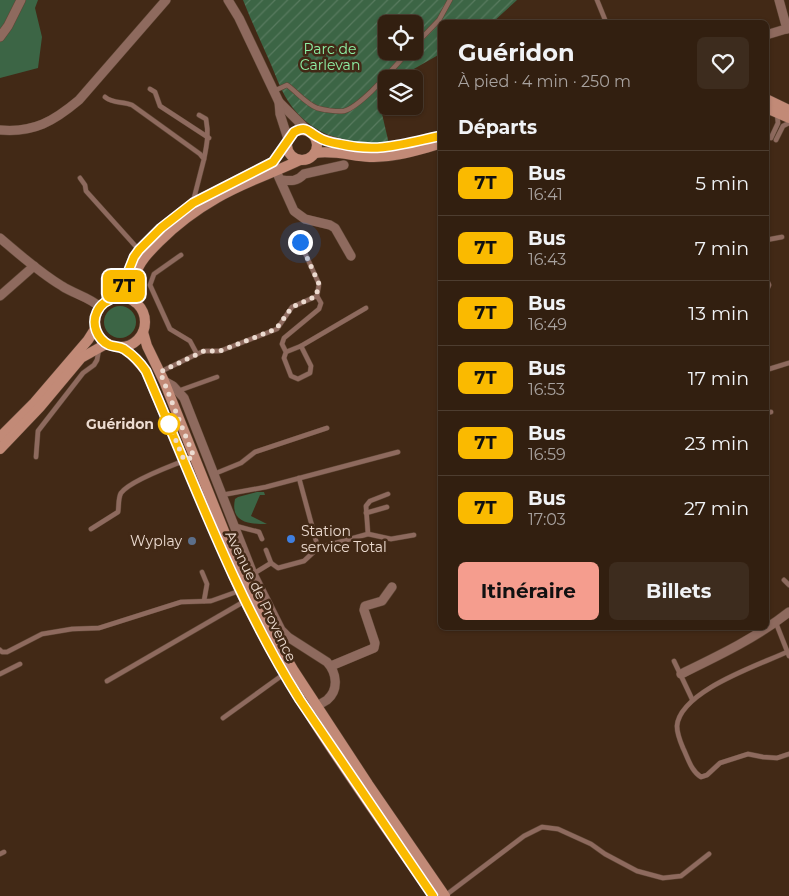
<!DOCTYPE html>
<html lang="fr">
<meta charset="utf-8">
<style>
:root{--surface:#321f10;--page:#3d2c1e;--text:#f1f3f6;--muted:#a8a29f;--line:#4d3d30;--accent:#f59d8e}
body{margin:0;font-family:Montserrat,sans-serif;background:var(--page);color:var(--text);height:100vh;display:flex;flex-direction:column;font-size:19px;white-space:nowrap}
*{box-sizing:border-box;margin:0}
p{font-size:16px;color:var(--muted)}
.icon{flex:none;width:28px;height:28px;fill:none;stroke:currentColor;stroke-width:2;stroke-linecap:round;stroke-linejoin:round}
.map{position:relative;flex:1;overflow:hidden}
.sheet{position:absolute;left:438px;top:20px;width:331px;height:610px;display:flex;flex-direction:column;background:var(--surface);border-radius:8px;box-shadow:0 1px 4px #0004,0 0 0 1px var(--line)}
.sheet>*{flex:none}
.badge{padding:0 10px;border-radius:8px;font-size:18px;line-height:32px}
.fabs{position:absolute;left:378px;top:15px;display:grid;gap:10px}
.fabs a{display:grid;place-items:center;width:45px;height:45px;border-radius:8px;background:var(--surface);box-shadow:0 1px 4px #0004,0 0 0 1px var(--line);font-size:25px}
.you{position:absolute;width:25px;height:25px;margin:-12px;border:4px solid #fff;border-radius:50%;background:#1a73e8;box-shadow:0 0 0 8px #1a73e833}
.map>.badge{position:absolute;translate:-50% -50%;box-shadow:0 0 0 2px #fff}
h2{padding:0 20px;font-size:19px;line-height:45px}
.round{display:grid;place-items:center;flex:none;width:52px;height:52px;border-radius:8px;background:var(--page)}
.head{display:flex;align-items:center;justify-content:space-between;height:85px;padding:0 20px}
h1{font-size:24px;font-weight:700;line-height:38px}
.action{display:flex;gap:10px;margin-top:auto;padding:10px 20px}
.action a{flex:1;height:58px;border-radius:8px;background:var(--accent);color:#111;font-size:20px;font-weight:700;line-height:58px;text-align:center}
.action a+a{background:var(--page);color:var(--text)}
ul{padding:0;list-style:none}
li{display:flex;align-items:center;gap:15px;height:65px;padding:0 20px;border-top:1px solid var(--line)}
li div{flex:1}
li b{display:block;font-size:19px}
li em{font-style:normal}
li .badge{min-width:55px;font-weight:700;text-align:center}
.map>svg:first-child{display:block}
.grass{fill:#3c6545}
.garden{fill:url(#garden-furrows);fill-rule:evenodd}
.lines{fill:none;stroke-linecap:round;stroke-linejoin:round}
.service-casing{stroke:#5d4534;stroke-width:5.5}
.minor-casing{stroke:#5d4534;stroke-width:10}
.secondary-casing{stroke:#5d4534;stroke-width:11}
.service{stroke:#8e6a5e;stroke-width:4.5}
.minor{stroke:#8e6a5e;stroke-width:9}
.secondary{stroke:#c28a77;stroke-width:10}
.line-casing{stroke:#fff;stroke-width:11}
.line{stroke:#faba00;stroke-width:8}
.walk{stroke:#ecdbd0;stroke-width:5;stroke-dasharray:0 9}
.stop-dot{fill:#fff;stroke:#faba00;stroke-width:2.5}
.shop-dot{fill:#3f7fe0;stroke:#422916;stroke-width:2}
.service-dot{fill:#5c6f8a;stroke:#422916;stroke-width:2}
.labels{text-anchor:middle;stroke-width:5;stroke-linejoin:round;paint-order:stroke}
.park-label{font-size:14px;fill:#8ef1a5;stroke:#422916}
.stop-label{font-size:14px;font-weight:bold;fill:#ecdbd0;stroke:#422916;text-anchor:end}
.poi-label{font-size:14px;fill:#ecdbd0;stroke:#422916;text-anchor:start}
.street-label{font-size:14px;fill:#ecdbd0;stroke:#422916}
</style>
<div class="map">
<svg width="789" height="896" viewBox="0 0 789 896">
<defs>
<pattern id="garden-furrows" width="10" height="10" patternUnits="userSpaceOnUse" patternTransform="scale(1.25)"><rect width="10" height="10" fill="#3c6545"/><path d="M-1 1l2-2M0 10L10 0M9 11l2-2" fill="none" stroke="#587a5f"/></pattern>
</defs>
<rect width="100%" height="100%" fill="#422916"/>
<!-- grass -->
<g class="grass">
<polygon points="0,0 38,0 35,8 42,37 38,68 0,78"/>
<circle cx="120" cy="322" r="16"/>
<path d="M 257,492 L 264,492 L 265,495 L 260,495 L 251,516 L 267,524 C 249,524 230,523 235,499 L 238,497 Z"/>
</g>
<!-- garden -->
<path class="garden" d="M 243,0 L 517,0 L 493,22 L 440,22 L 440,54 L 405,74 L 406,79 L 386,79 L 386,98 L 379,101 L 389,144 C 350,146 310,136 288,101 C 280,89 275,73 269,60 C 260,40 251,20 243,0 ZM 386,24 L 414,24 L 414,51 L 386,51 Z"/>
<g class="lines">
<!-- service casing -->
<g class="service-casing">
<g id="service">
<polyline points="597,0 606,22"/>
<polyline points="414,46 439,20 450,0"/>
<polyline points="150,89 155,92 160,106 209,138"/>
<path d="M 274,91 L 287,85 C 297,92 305,103 317,108 C 324,110 337,112 344,111 C 362,106 395,66 409,51"/>
<path d="M 105,97 C 113,104 123,101 132,105 L 200,154 L 204,159 L 193,202"/>
<path d="M 199,115 L 206,119 C 209,134 207,144 204,159"/>
<polyline points="771,138 778,123 777,113"/>
<polyline points="776,140 783,126 789,123"/>
<polyline points="80,178 85,185 86,191 139,250"/>
<polyline points="766,240 782,237"/>
<polyline points="300,242 319,284 317,296"/>
<polyline points="766,278 769,285 766,292"/>
<polyline points="301,346 366,308"/>
<polyline points="197,354 204,351 220,351 277,329 292,307 317,296 321,303 319,309 284,338 282,344 286,352 284,358 291,376 298,379 310,373 311,366 301,346 286,352"/>
<polyline points="766,370 789,363"/>
<polyline points="160,372 197,354 190,341 170,329 150,285 154,274 181,255"/>
<polyline points="178,391 217,377"/>
<polyline points="766,413 771,412"/>
<polyline points="36,457 38,431 83,373 94,365 97,360 99,349"/>
<polyline points="214,474 241,463 255,452 327,428"/>
<polyline points="222,495 266,487 398,452"/>
<polyline points="366,513 387,507"/>
<polyline points="236,526 259,532 262,539"/>
<path d="M 91,529 L 118,512 C 119,507 118,498 121,493 C 130,480 178,463 194,457"/>
<polyline points="368,534 366,506 370,501 388,494"/>
<polyline points="318,548 368,534 391,539 414,535"/>
<polyline points="271,563 278,568 304,561 318,548 299,478"/>
<polyline points="202,572 207,584 204,601"/>
<polyline points="253,574 271,563 266,550"/>
<polyline points="784,580 789,585"/>
<polyline points="776,623 789,656"/>
<polyline points="0,650 2,652 7,652 42,634 72,629 99,628 181,602 211,601 239,591"/>
<path d="M 787,652 C 759,665 680,691 677,726 C 677,734 680,741 683,748 C 688,758 691,771 701,777 L 707,775 L 720,763 L 748,754 L 763,757 L 777,758 L 789,754"/>
<polyline points="674,661 692,699"/>
<polyline points="0,674 20,664"/>
<polyline points="107,681 245,601"/>
<polyline points="223,718 284,674"/>
<polyline points="0,854 4,852"/>
<polyline points="446,895 524,836 542,827 558,829 591,844 605,854 637,871 663,878 681,876 709,854"/>
</g>
</g>
<!-- minor casing -->
<g class="minor-casing">
<g id="minor">
<polyline points="228,0 239,18 279,102 307,130"/>
<polyline points="779,0 787,29"/>
<polyline points="766,35 789,28"/>
<polyline points="0,37 8,26 21,0"/>
<polyline points="279,102 280,114 288,139"/>
<path d="M 0,130 C 34,133 54,121 79,100 L 166,0"/>
<polyline points="276,171 294,211 305,219 330,225 335,228 351,256"/>
<path d="M 281,180 C 290,181 297,182 304,174 L 344,165"/>
<path d="M 0,238 C 20,255 40,273 62,286 C 74,294 89,297 100,307"/>
<polyline points="0,296 34,266"/>
<path d="M 164,381 L 173,386 L 184,398 L 253,574 L 281,630 L 288,637 L 327,662 C 337,673 339,690 327,700 C 322,703 317,706 312,709"/>
<polyline points="331,666 374,648 375,643 364,610 365,606 382,601 392,587"/>
<path d="M 681,674 C 718,656 756,638 789,612"/>
</g>
</g>
<!-- secondary casing -->
<g class="secondary-casing">
<g id="secondary">
<polyline points="766,99 789,110"/>
<polyline points="766,108 789,118"/>
<circle cx="302" cy="145" r="15"/>
<path d="M 316,137 C 332,142 349,147 366,149 C 391,151 416,141 440,136"/>
<path d="M 315,153 C 334,150 352,156 370,157 C 394,158 417,150 440,144"/>
<circle cx="120" cy="322" r="25"/>
<polyline points="119,297 134,257 161,228 193,203 273,162 287,143"/>
<path d="M 135,302 C 134,293 132,285 135,276 C 139,262 149,252 159,242 C 176,225 196,210 217,198 C 242,183 273,173 300,160"/>
<polyline points="143,332 147,346 164,381 230,546 272,634 294,671 368,784 445,896"/>
<path d="M 121,347 L 132,355 L 146,371 L 240,591 C 292,699 365,797 433,896"/>
<polyline points="0,437 34,403 88,340 95,329"/>
<polyline points="0,449 40,407 81,358 106,344"/>
</g>
</g>
<!-- service -->
<use href="#service" class="service"/>
<!-- minor -->
<use href="#minor" class="minor"/>
<!-- secondary -->
<use href="#secondary" class="secondary"/>
</g>
<g class="lines">
<!-- line casing -->
<g class="line-casing">
<path id="line" d="M 433,896 L 300,700 C 235,597 194,482 146,371 C 140,362 133,355 124,349 C 119,346 114,347 109,345 C 97,339 91,324 97,312 C 101,303 109,299 118,297 L 134,257 L 139,250 L 161,228 L 193,203 L 273,162 L 294,132 C 307,125 308,132 318,137 C 324,141 333,143 340,144 C 378,153 403,144 440,136"/>
</g>
<!-- line -->
<use href="#line" class="line"/>
<!-- walk -->
<polyline class="walk" points="169,424 184,460 194,457 160,372 204,351 220,351 276,329 292,307 316,296 319,284 300,242"/>
</g>
<!-- markers -->
<circle class="stop-dot" cx="169" cy="424" r="10"/>
<circle class="shop-dot" cx="291" cy="539" r="5"/>
<circle class="service-dot" cx="192" cy="541" r="5"/>
<g class="labels">
<!-- park labels -->
<g class="park-label">
<text x="330" y="54">Parc de<tspan x="330" dy="16">Carlevan</tspan></text>
</g>
<!-- stop labels -->
<g class="stop-label">
<text x="154" y="429">Guéridon</text>
</g>
<!-- poi labels -->
<g class="poi-label">
<text x="301" y="536">Station<tspan x="301" dy="16">service Total</tspan></text>
<text x="182" y="546" text-anchor="end">Wyplay</text>
</g>
<!-- street labels -->
<g class="street-label">
<text transform="translate(261 596) rotate(64)" y="5">Avenue de Provence</text>
</g>
</g>
</svg>
<div class="fabs">
<a><svg class="icon" aria-label="locate" viewBox="0 0 24 24"><circle cx="12" cy="12" r="6"/><path d="M12 2v4M12 18v4M2 12h4M18 12h4"/></svg></a>
<a><svg class="icon" aria-label="layers" viewBox="0 0 24 24"><path d="M12 4l9 5-9 5-9-5zM3 14l9 5 9-5"/></svg></a>
</div>
<div class="you" style="left:300px;top:242px"></div>
<b class="badge" style="left:124px;top:286px;background:#faba00;color:#111">7T</b>
<section class="sheet">
<div class="head"><div><h1>Guéridon</h1><p>À pied · 4 min · 250 m</p></div><a class="round"><svg class="icon" aria-label="heart" viewBox="0 0 24 24"><path d="M12 20l-8-8c-3-5 5-10 8-4 3-6 11-1 8 4z"/></svg></a></div>
<h2>Départs</h2>
<ul>
<li><span class="badge" style="background:#faba00;color:#111">7T</span><div><b>Bus</b><p>16:41</p></div><em>5 min</em></li>
<li><span class="badge" style="background:#faba00;color:#111">7T</span><div><b>Bus</b><p>16:43</p></div><em>7 min</em></li>
<li><span class="badge" style="background:#faba00;color:#111">7T</span><div><b>Bus</b><p>16:49</p></div><em>13 min</em></li>
<li><span class="badge" style="background:#faba00;color:#111">7T</span><div><b>Bus</b><p>16:53</p></div><em>17 min</em></li>
<li><span class="badge" style="background:#faba00;color:#111">7T</span><div><b>Bus</b><p>16:59</p></div><em>23 min</em></li>
<li><span class="badge" style="background:#faba00;color:#111">7T</span><div><b>Bus</b><p>17:03</p></div><em>27 min</em></li>
</ul>
<div class="action"><a>Itinéraire</a><a>Billets</a></div>
</section>
</div>
